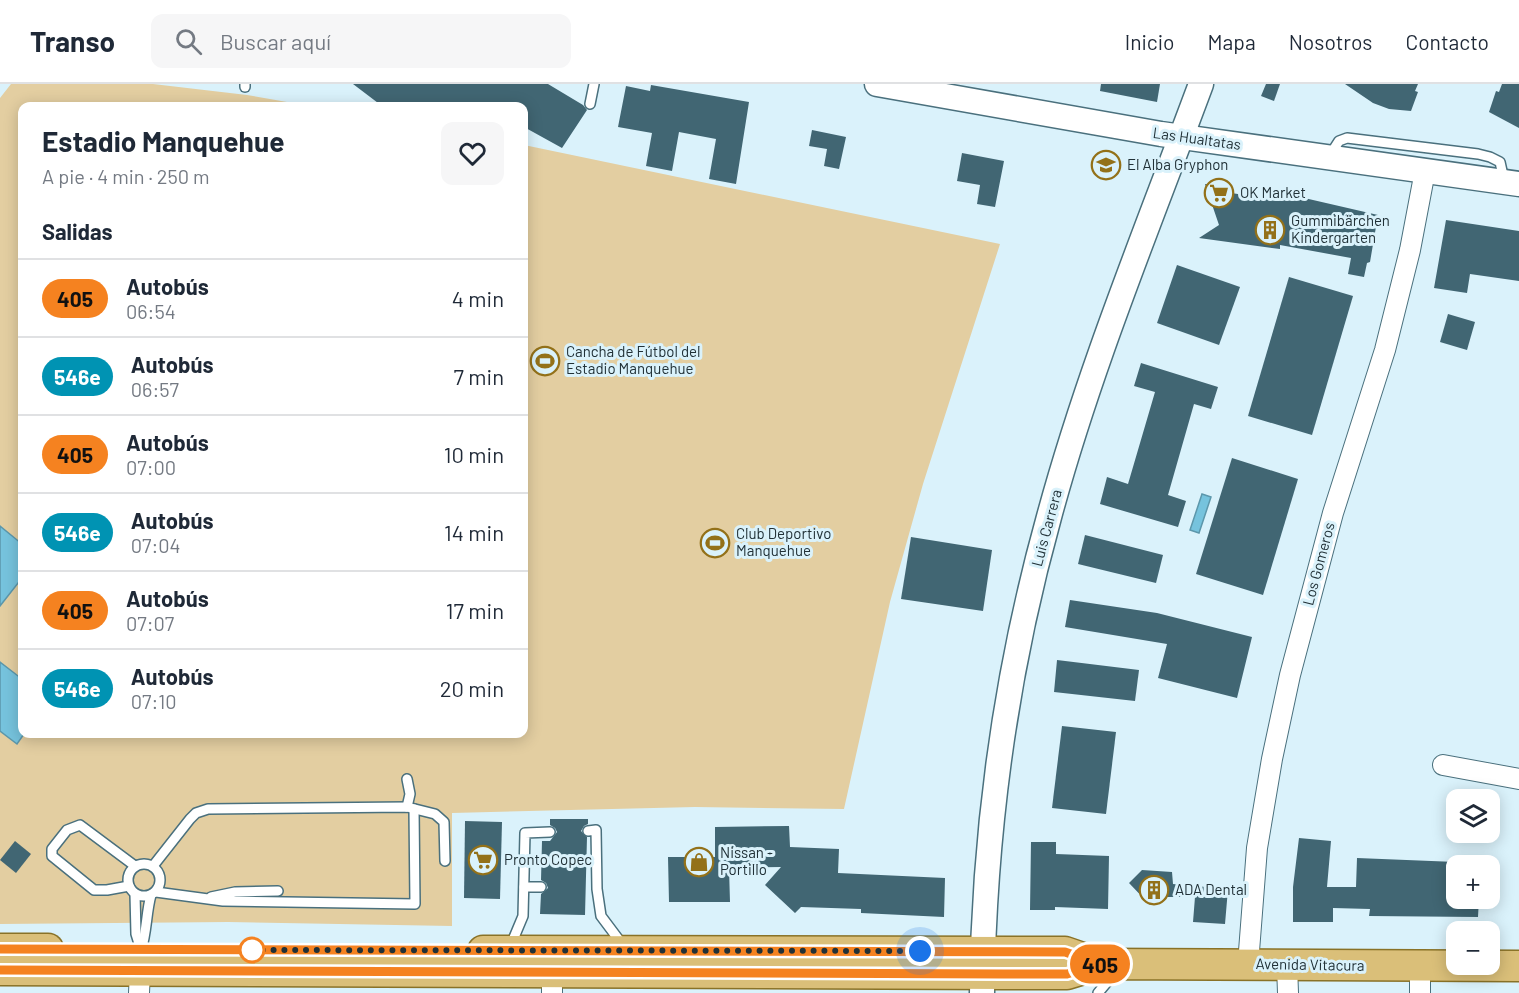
<!DOCTYPE html>
<html lang="es">
<meta charset="utf-8">
<style>
:root{--surface:#fff;--page:#f6f6f7;--text:#1f2937;--muted:#747a83;--line:#e0e1e3}
body{margin:0;font-family:Barlow,sans-serif;background:var(--page);color:var(--text);height:100vh;display:flex;flex-direction:column;font-size:22px;white-space:nowrap}
*{box-sizing:border-box;margin:0}
p{font-size:20px;color:var(--muted)}
.icon{flex:none;width:33px;height:33px;fill:none;stroke:currentColor;stroke-width:2;stroke-linecap:round;stroke-linejoin:round}
.map{position:relative;flex:1;overflow:hidden}
.sheet{position:absolute;left:18px;top:18px;width:510px;height:636px;display:flex;flex-direction:column;background:var(--surface);border-radius:12px;box-shadow:0 3px 15px #0003}
.sheet>*{flex:none}
.badge{padding:0 12px;border-radius:20px;font-size:21px;line-height:39px}
.tools{position:absolute;left:1446px;top:705px;display:grid;gap:12px}
.tools a{display:grid;place-items:center;width:54px;height:54px;border-radius:12px;background:var(--surface);box-shadow:0 3px 15px #0003;font-size:30px}
.you{position:absolute;width:30px;height:30px;margin:-15px;border:4px solid #fff;border-radius:50%;background:#1a73e8;box-shadow:0 0 0 9px #1a73e833}
.map>.badge{position:absolute;translate:-50% -50%;box-shadow:0 0 0 3px #fff}
h2{padding:0 24px;font-size:22px;line-height:54px}
.round{display:grid;place-items:center;flex:none;width:63px;height:63px;border-radius:12px;background:var(--page)}
.overview{display:flex;align-items:center;justify-content:space-between;height:102px;padding:0 24px}
h1{font-size:28px;font-weight:700;line-height:45px}
ul{padding:0;list-style:none}
li{display:flex;align-items:center;gap:18px;height:78px;padding:0 24px;border-top:2px solid var(--line)}
li div{flex:1}
li b{display:block;font-size:22px}
li em{font-style:normal}
li .badge{min-width:66px;font-weight:700;text-align:center}
header{display:flex;align-items:center;gap:36px;box-sizing:border-box;height:84px;padding:0 30px;background:var(--surface);border-bottom:2px solid var(--line)}
header strong{font-size:28px}
nav{display:flex;gap:33px;margin-inline-start:auto;font-size:21px}
.search{width:420px;height:54px;background:var(--page);display:flex;align-items:center;gap:15px;box-sizing:border-box;padding:0 21px;border-radius:12px;color:var(--muted);font-size:22px}
.map>svg:first-child{display:block}
.green{fill:#e3cea1}
.water{fill:#76c3dd;stroke:#5c97ab;stroke-width:1.5}
.building{fill:#416673}
.lines{fill:none;stroke-linecap:round;stroke-linejoin:round}
.service-casing{stroke:#4a707d;stroke-width:12}
.minor-casing{stroke:#4a707d;stroke-width:22}
.tertiary-casing{stroke:#4a707d;stroke-width:27}
.primary-casing{stroke:#897227;stroke-width:33}
.service{stroke:#fff;stroke-width:9}
.minor{stroke:#fff;stroke-width:20}
.tertiary{stroke:#fff;stroke-width:24}
.primary{stroke:#dabf79;stroke-width:30}
.line-casing{stroke:#fff;stroke-width:14}
.line{stroke:#f58220;stroke-width:9}
.walk{stroke:#213137;stroke-width:6;stroke-dasharray:0 10.8}
.stop-dot{fill:#fff;stroke:#f58220;stroke-width:3}
.labels{text-anchor:middle;stroke-width:6;stroke-linejoin:round;paint-order:stroke}
.street-label{font-size:15px;fill:#213137;stroke:#daf2fb}
.poi-label{font-size:15px;fill:#213137;stroke:#daf2fb;text-anchor:start}
</style>
<header>
<strong>Transo</strong>
<div class="search"><svg class="icon" aria-label="search" viewBox="0 0 24 24"><circle cx="10" cy="10" r="6"/><path d="M15 15l6 6"/></svg>Buscar aquí</div>
<nav><a>Inicio</a><a>Mapa</a><a>Nosotros</a><a>Contacto</a></nav>
</header>
<div class="map">
<svg width="1519" height="909" viewBox="0 0 1519 909">
<rect width="100%" height="100%" fill="#daf2fb"/>
<!-- green -->
<polygon class="green" points="11,0 153,0 247,11 310,22 22,22 22,650 524,650 524,61 1000,160 923,400 890,518 844,725 695,723 452,729 452,842 228,838 0,840 0,14"/>
<!-- water -->
<g class="water">
<polygon points="1202,410 1211,413 1199,449 1190,446"/>
<polygon points="0,442 22,460 22,494 0,522"/>
<polygon points="0,578 22,595 22,650 24,650 17,660 0,647"/>
</g>
<!-- building -->
<g class="building">
<polygon points="353,0 548,0 583,21 587,26 562,64 524,43 524,22 382,22"/>
<polygon points="1101,0 1160,0 1157,18 1100,7"/>
<polygon points="1266,0 1280,0 1274,17 1261,12"/>
<polygon points="1345,0 1418,0 1415,7 1418,8 1411,27 1389,25 1373,19"/>
<polygon points="1502,0 1519,0 1519,44 1489,28 1496,7 1499,8"/>
<polygon points="651,1 749,18 736,100 709,95 716,55 679,48 672,87 646,82 652,49 618,43 626,2 650,7"/>
<polygon points="812,46 846,53 839,85 824,82 827,65 809,62"/>
<polygon points="962,69 1004,77 995,123 977,120 980,101 957,97"/>
<polygon points="1205,100 1228,102 1231,109 1265,114 1266,109 1300,113 1378,131 1370,178 1367,179 1364,193 1348,190 1351,174 1280,161 1280,165 1199,154 1219,141"/>
<polygon points="1446,136 1519,147 1519,197 1470,190 1467,209 1434,204"/>
<polygon points="1177,181 1240,203 1219,261 1157,239"/>
<polygon points="1289,193 1353,212 1312,351 1248,332"/>
<polygon points="1448,230 1475,238 1467,266 1440,258"/>
<polygon points="1141,279 1218,303 1211,325 1194,320 1168,411 1186,417 1178,443 1100,420 1107,393 1128,400 1155,308 1134,302"/>
<polygon points="1232,374 1298,395 1263,511 1196,490"/>
<polygon points="1085,451 1163,471 1156,499 1078,480"/>
<polygon points="911,453 992,466 983,527 901,515"/>
<polygon points="1070,516 1157,529 1252,553 1237,614 1158,594 1167,560 1065,543"/>
<polygon points="1057,576 1139,586 1135,617 1054,608"/>
<polygon points="1062,642 1116,648 1106,730 1052,724"/>
<polygon points="550,735 588,735 588,740 584,742 581,747 587,753 585,831 540,830 541,810 548,804 546,799 541,796 542,757 550,757 557,748 555,744 550,741"/>
<polygon points="465,737 502,738 500,815 464,814"/>
<polygon points="789,742 790,763 839,765 838,789 945,794 944,833 861,829 861,825 801,823 795,829 765,801 781,783 729,784 730,818 669,818 668,773 715,773 715,743"/>
<polygon points="1299,754 1331,757 1327,803 1356,803 1357,774 1456,778 1456,814 1479,814 1478,833 1369,832 1370,825 1333,824 1333,838 1293,838 1293,803"/>
<polygon points="15,757 31,770 16,789 0,776"/>
<polygon points="1031,758 1056,758 1056,770 1109,772 1108,825 1055,823 1055,826 1030,826"/>
<polygon points="1142,786 1172,788 1173,800 1228,805 1225,840 1193,838 1195,813 1159,813 1150,821 1129,799"/>
</g>
<g class="lines">
<!-- service casing -->
<g class="service-casing">
<g id="service">
<polyline points="245,3 245,0"/>
<polyline points="590,20 594,0"/>
<polyline points="1330,71 1339,57 1347,54 1478,70 1490,73 1500,78 1504,96"/>
<polyline points="407,695 410,710 407,723"/>
<polyline points="588,747 596,746 597,805 601,832 622,860"/>
<circle cx="144" cy="796" r="16"/>
<polyline points="153,782 190,735 196,729 208,725 407,723 435,730 444,738 445,777"/>
<polyline points="129,802 107,806 94,806 52,772 52,765 67,746 80,741 135,782"/>
<polyline points="524,803 541,803"/>
<polyline points="156,808 223,817 415,820 414,725"/>
<polyline points="135,810 136,850 141,866"/>
<polyline points="211,813 235,808 278,807"/>
<polyline points="510,863 523,832 525,749 550,748"/>
<path d="M 141,866 C 147,848 146,829 151,811"/>
<polyline points="1098,909 1118,885"/>
</g>
</g>
<!-- minor casing -->
<g class="minor-casing">
<g id="minor">
<polyline points="1443,681 1519,695"/>
<polyline points="1248,880 1257,764 1272,675 1290,591 1333,429 1385,266 1410,166 1425,87"/>
<polyline points="1287,881 1288,909"/>
<polyline points="552,888 552,909"/>
<polyline points="139,909 141,866"/>
<polyline points="1420,909 1420,882"/>
</g>
</g>
<!-- tertiary casing -->
<g class="tertiary-casing">
<g id="tertiary">
<polyline points="877,0 1161,50 1519,100"/>
<path d="M 982,909 C 984,749 1006,587 1049,433 C 1089,285 1148,143 1201,0"/>
</g>
</g>
<!-- primary casing -->
<g class="primary-casing">
<g id="primary">
<polyline points="0,865 48,865"/>
<polyline points="483,867 1065,868 1100,880"/>
<polyline points="0,886 1004,890 1067,890 1100,880 1519,882"/>
</g>
</g>
<!-- service -->
<use href="#service" class="service"/>
<!-- minor -->
<use href="#minor" class="minor"/>
<!-- tertiary -->
<use href="#tertiary" class="tertiary"/>
<!-- primary -->
<use href="#primary" class="primary"/>
</g>
<g class="lines">
<!-- line casing -->
<g class="line-casing">
<polyline id="line" points="0,865 1065,868 1100,880 1067,890 1004,890 0,886"/>
</g>
<!-- line -->
<use href="#line" class="line"/>
<!-- walk -->
<polyline class="walk" points="252,866 920,867"/>
</g>
<!-- icons -->
<defs>
<g id="school-ring" transform="scale(1.5)"><circle r="9.5" fill="#daf2fb" stroke="#937119" stroke-width="1.5"/><path d="M0-5L7-2L0 1L-7-2ZM-4 1L0 2.5L4 1V4Q0 6-4 4Z" fill="#937119"/></g>
<g id="supermarket-ring" transform="scale(1.5)"><circle r="9.5" fill="#daf2fb" stroke="#937119" stroke-width="1.5"/><path d="M-6-5.5h2.5l.6 2H6L4.5 2H-2.5L-4.4-4H-6ZM-1.5 3.2a1.3 1.3 0 1 0 .1 0ZM3 3.2a1.3 1.3 0 1 0 .1 0Z" fill="#937119"/></g>
<g id="building-ring" transform="scale(1.5)"><circle r="9.5" fill="#daf2fb" stroke="#937119" stroke-width="1.5"/><path d="M-4-6H4V6H1V3H-1V6H-4ZM-2.5-4.3h1.7v1.8h-1.7ZM.8-4.3h1.7v1.8H.8ZM-2.5-1h1.7V.8h-1.7ZM.8-1h1.7V.8H.8Z" fill="#937119"/></g>
<g id="stadium-ring" transform="scale(1.5)"><circle r="9.5" fill="#daf2fb" stroke="#937119" stroke-width="1.5"/><path d="M0-5a6.5 5 0 1 0 0 10a6.5 5 0 1 0 0-10ZM-3.5-1.8h7v3.6h-7Z" fill="#937119"/></g>
<g id="shop-ring" transform="scale(1.5)"><circle r="9.5" fill="#daf2fb" stroke="#937119" stroke-width="1.5"/><path d="M-5-2.5h2.3a2.7 3.5 0 0 1 5.4 0H5L5.5 6h-11ZM-1.5-2.5h3a1.5 2.3 0 0 0-3 0Z" fill="#937119"/></g>
</defs>
<g fill-rule="evenodd">
<use href="#school-ring" x="1106" y="81"/>
<use href="#supermarket-ring" x="1219" y="109"/>
<use href="#building-ring" x="1270" y="146"/>
<use href="#stadium-ring" x="545" y="277"/>
<use href="#stadium-ring" x="715" y="459"/>
<use href="#supermarket-ring" x="483" y="776"/>
<use href="#shop-ring" x="699" y="778"/>
<use href="#building-ring" x="1154" y="806"/>
</g>
<!-- markers -->
<circle class="stop-dot" cx="252" cy="866" r="12"/>
<g class="labels">
<!-- street labels -->
<g class="street-label">
<text transform="translate(1197 55) rotate(8)" y="5">Las Hualtatas</text>
<text transform="translate(1047 444) rotate(-75)" y="5">Luis Carrera</text>
<text transform="translate(1319 480) rotate(-75)" y="5">Los Gomeros</text>
<text transform="translate(1310 881) rotate(1)" y="5">Avenida Vitacura</text>
</g>
<!-- poi labels -->
<g class="poi-label">
<text x="1127" y="86">El Alba Gryphon</text>
<text x="1240" y="114">OK Market</text>
<text x="1291" y="142">Gummibärchen<tspan x="1291" dy="17">Kindergarten</tspan></text>
<text x="566" y="273">Cancha de Fútbol del<tspan x="566" dy="17">Estadio Manquehue</tspan></text>
<text x="736" y="455">Club Deportivo<tspan x="736" dy="17">Manquehue</tspan></text>
<text x="720" y="774">Nissan -<tspan x="720" dy="17">Portillo</tspan></text>
<text x="504" y="781">Pronto Copec</text>
<text x="1175" y="811">ADA Dental</text>
</g>
</g>
</svg>
<div class="tools">
<a><svg class="icon" aria-label="layers" viewBox="0 0 24 24"><path d="M12 4l9 5-9 5-9-5zM3 14l9 5 9-5"/></svg></a>
<a>+</a>
<a>−</a>
</div>
<div class="you" style="left:920px;top:867px"></div>
<b class="badge" style="left:1100px;top:880px;background:#f58220;color:#111">405</b>
<section class="sheet">
<div class="overview"><div><h1>Estadio Manquehue</h1><p>A pie · 4 min · 250 m</p></div><a class="round"><svg class="icon" aria-label="heart" viewBox="0 0 24 24"><path d="M12 20l-8-8c-3-5 5-10 8-4 3-6 11-1 8 4z"/></svg></a></div>
<h2>Salidas</h2>
<ul>
<li><span class="badge" style="background:#f58220;color:#111">405</span><div><b>Autobús</b><p>06:54</p></div><em>4 min</em></li>
<li><span class="badge" style="background:#0093b3;color:#fff">546e</span><div><b>Autobús</b><p>06:57</p></div><em>7 min</em></li>
<li><span class="badge" style="background:#f58220;color:#111">405</span><div><b>Autobús</b><p>07:00</p></div><em>10 min</em></li>
<li><span class="badge" style="background:#0093b3;color:#fff">546e</span><div><b>Autobús</b><p>07:04</p></div><em>14 min</em></li>
<li><span class="badge" style="background:#f58220;color:#111">405</span><div><b>Autobús</b><p>07:07</p></div><em>17 min</em></li>
<li><span class="badge" style="background:#0093b3;color:#fff">546e</span><div><b>Autobús</b><p>07:10</p></div><em>20 min</em></li>
</ul>
</section>
</div>
